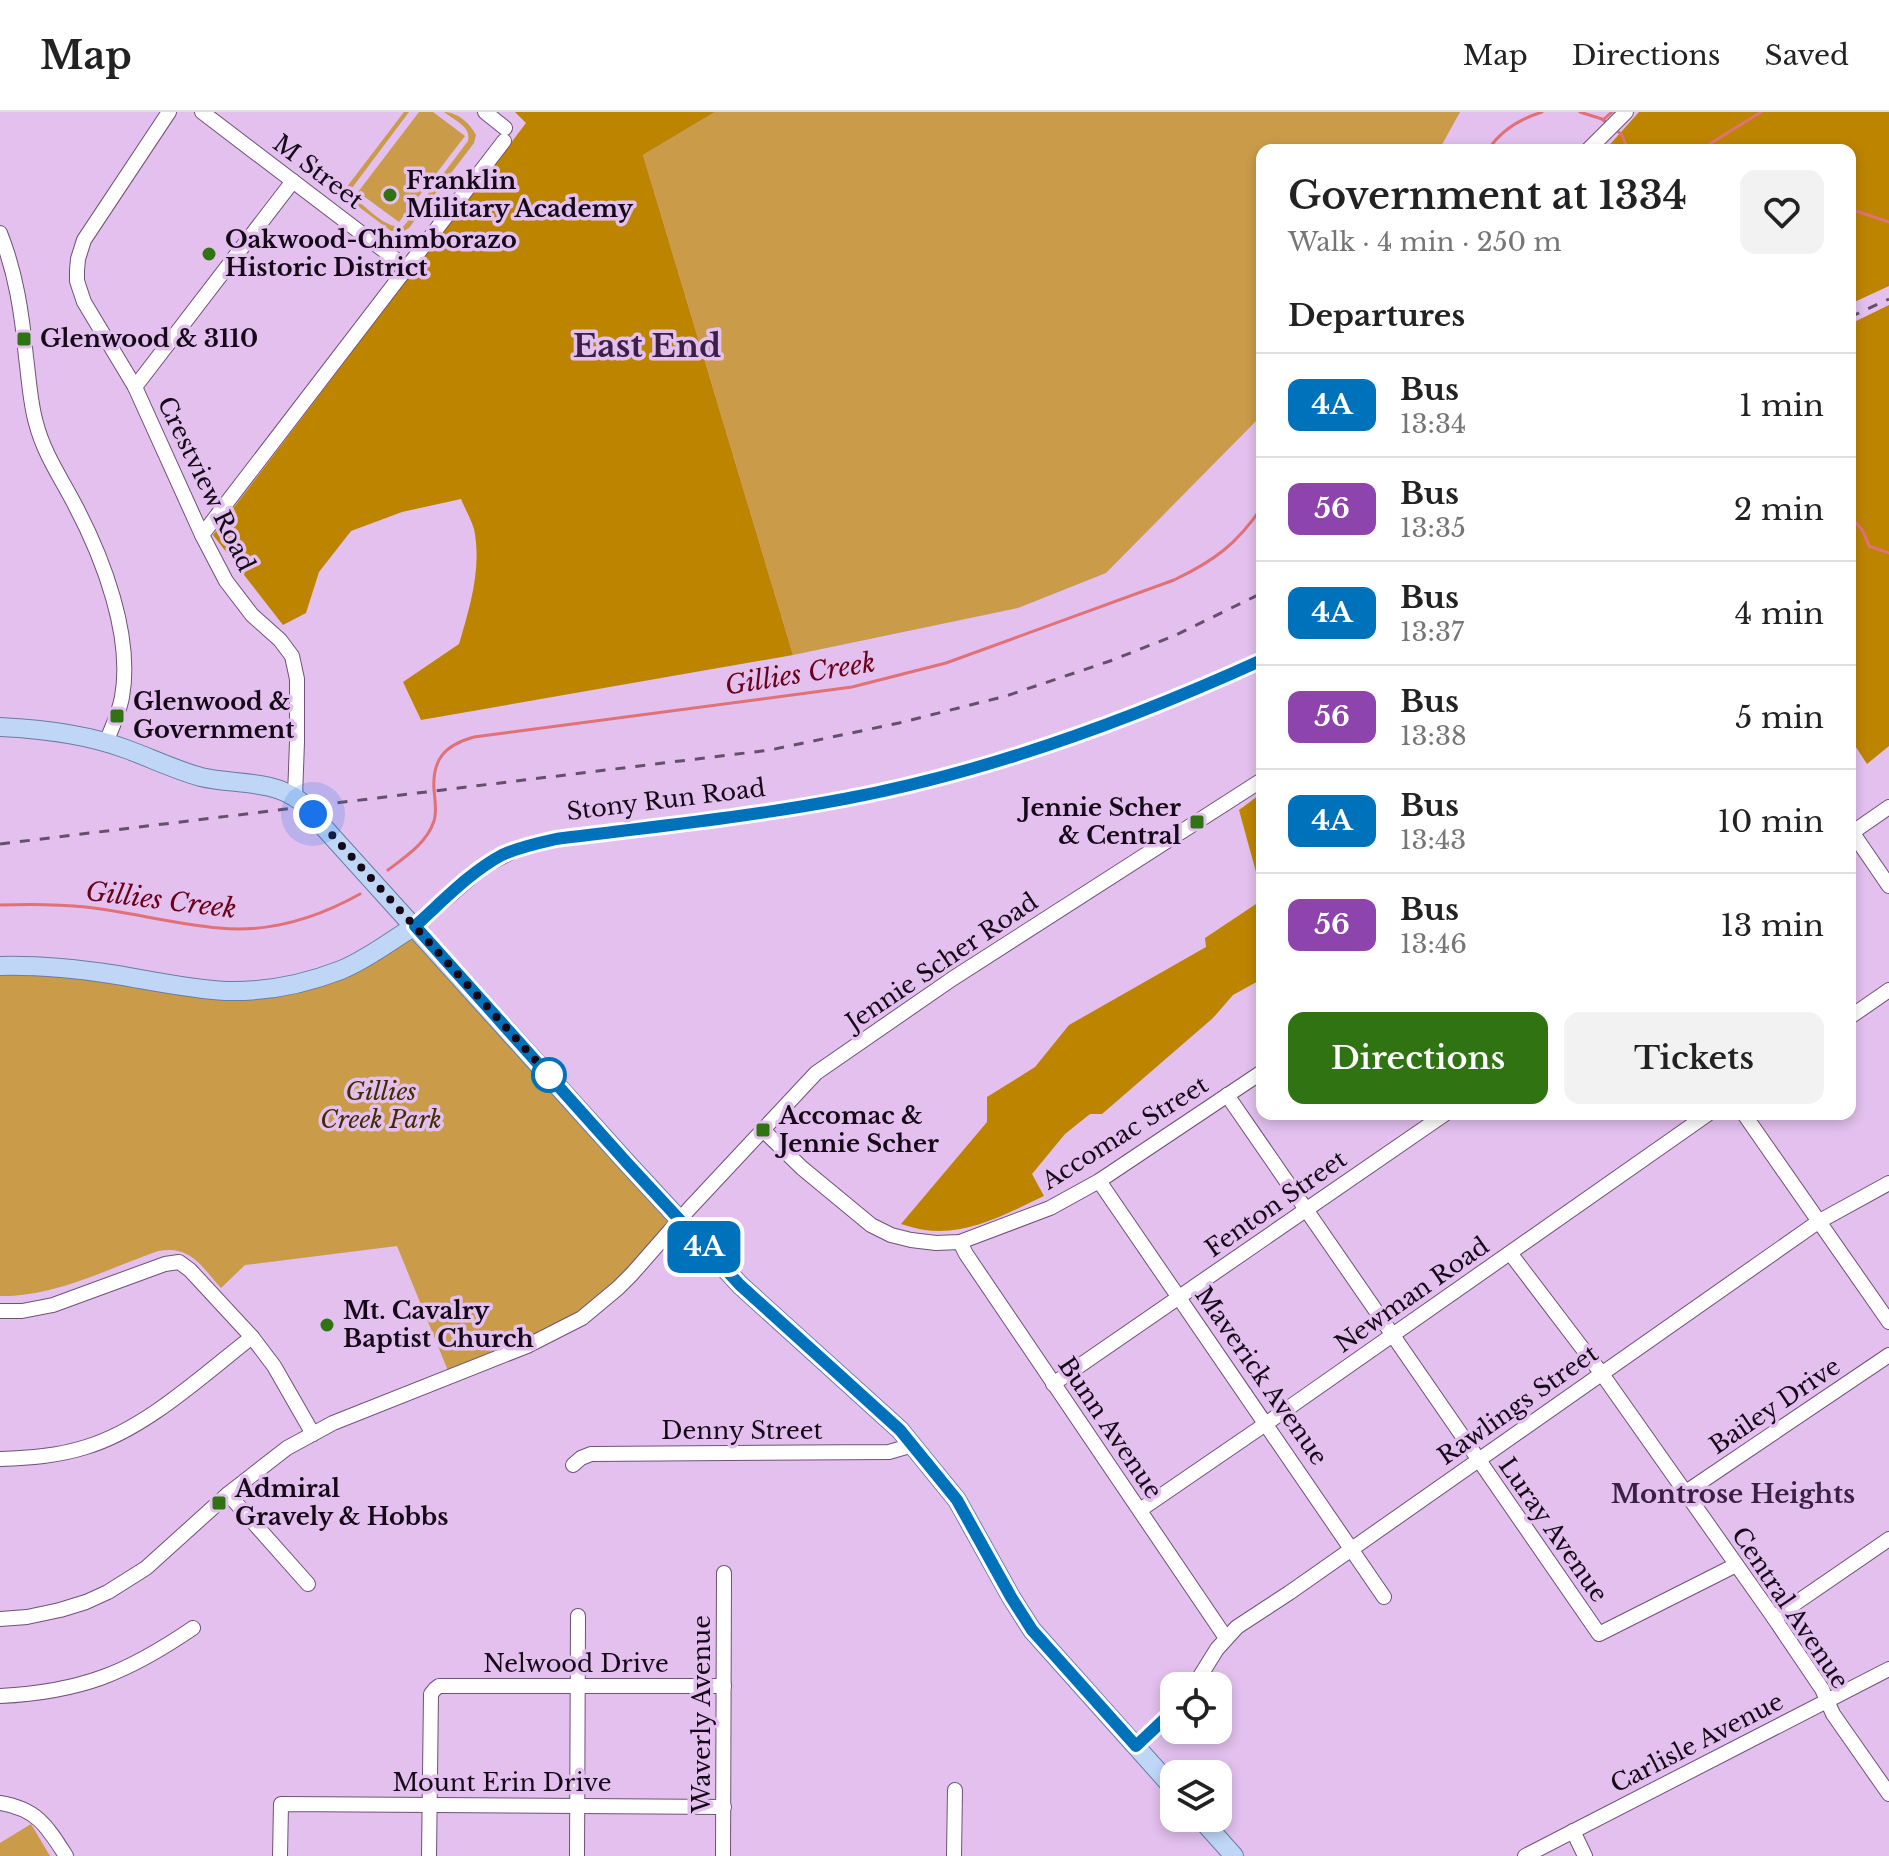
<!DOCTYPE html>
<meta charset="utf-8">
<style>
:root{--surface:#fff;--page:#f2f2f2;--text:#222;--muted:#767676;--line:#e0e0e0;--accent:#307312}
body{margin:0;font-family:"Libre Baskerville",serif;background:var(--page);color:var(--text);height:100vh;display:flex;flex-direction:column;font-size:30px;white-space:nowrap}
*{box-sizing:border-box;margin:0}
p{font-size:26px;color:var(--muted)}
.icon{flex:none;width:44px;height:44px;fill:none;stroke:currentColor;stroke-width:2;stroke-linecap:round;stroke-linejoin:round}
.map{position:relative;flex:1;overflow:hidden}
.sheet{position:absolute;left:1256px;top:32px;width:600px;height:976px;display:flex;flex-direction:column;background:var(--surface);border-radius:16px;box-shadow:0 4px 12px #0003}
.sheet>*{flex:none}
.badge{padding:0 16px;border-radius:12px;font-size:28px;line-height:52px}
.buttons{position:absolute;left:1160px;top:1560px;display:grid;gap:16px}
.buttons a{display:grid;place-items:center;width:72px;height:72px;border-radius:16px;background:var(--surface);box-shadow:0 4px 12px #0003;font-size:40px}
.you{position:absolute;width:40px;height:40px;margin:-20px;border:6px solid #fff;border-radius:50%;background:#1a73e8;box-shadow:0 0 0 12px #1a73e833}
.map>.badge{position:absolute;translate:-50% -50%;box-shadow:0 0 0 4px #fff}
h2{padding:0 32px;font-size:30px;line-height:72px}
.round{display:grid;place-items:center;flex:none;width:84px;height:84px;border-radius:16px;background:var(--page)}
.headline{display:flex;align-items:center;justify-content:space-between;height:136px;padding:0 32px}
h1{font-size:38px;font-weight:600;line-height:60px}
.action{display:flex;gap:16px;margin-top:auto;padding:16px 32px}
.action a{flex:1;height:92px;border-radius:16px;background:var(--accent);color:#fff;font-size:32px;font-weight:600;line-height:92px;text-align:center}
.action a+a{background:var(--page);color:var(--text)}
ul{padding:0;list-style:none}
li{display:flex;align-items:center;gap:24px;height:104px;padding:0 32px;border-top:2px solid var(--line)}
li div{flex:1}
li b{display:block;font-size:30px}
li em{font-style:normal}
li .badge{min-width:88px;font-weight:700;text-align:center}
header{display:flex;align-items:center;gap:48px;box-sizing:border-box;height:112px;padding:0 40px;background:var(--surface);border-bottom:2px solid var(--line)}
header strong{font-size:38px}
nav{display:flex;gap:44px;margin-inline-start:auto;font-size:28px}
.map>svg:first-child{display:block}
.green{fill:#ca9b49}
.forest{fill:#bd8400}
.lines{fill:none;stroke-linecap:round;stroke-linejoin:round}
.stream{stroke:#df7177;stroke-width:3}
.minor-casing{stroke:#705179;stroke-width:16}
.major-casing{stroke:#697ca4;stroke-width:20}
.minor{stroke:#fff;stroke-width:14}
.major{stroke:#c0d6f6;stroke-width:18}
.rail{stroke:#65506b;stroke-width:3;stroke-dasharray:10 10;stroke-linecap:butt}
.line-casing{stroke:#fff;stroke-width:18}
.line{stroke:#0072bc;stroke-width:12}
.walk{stroke:#150918;stroke-width:8;stroke-dasharray:0 14.4}
.poi-dot{fill:#307312;stroke:#e3c0ee;stroke-width:3}
.stop-dot{fill:#fff;stroke:#0072bc;stroke-width:4}
.labels{text-anchor:middle;stroke-width:7;stroke-linejoin:round;paint-order:stroke}
.street-label{font-size:24px;fill:#150918;stroke:#e3c0ee}
.poi-label{font-size:24px;font-weight:bold;fill:#150918;stroke:#e3c0ee;text-anchor:start}
.park-label{font-size:24px;font-style:italic;fill:#422b00;stroke:#e3c0ee}
.water-label{font-size:26px;font-style:italic;fill:#6b001a;stroke:#e3c0ee}
.neighbourhood-label{font-size:26px;font-weight:bold;fill:#3c1f44;stroke:#e3c0ee}
.district-label{font-size:32px;font-weight:bold;fill:#3c1f44;stroke:#e3c0ee}
</style>
<header>
<strong>Map</strong>
<nav><a>Map</a><a>Directions</a><a>Saved</a></nav>
</header>
<div class="map">
<svg width="1889" height="1744" viewBox="0 0 1889 1744">
<rect width="100%" height="100%" fill="#e3c0ee"/>
<!-- green -->
<g class="green">
<path d="M 404,0 L 409,0 L 352,76 L 354,86 C 368,96 386,118 404,114 L 468,29 C 472,15 454,8 444,0 C 457,0 470,11 476,23 L 474,31 L 409,116 L 404,119 L 391,119 L 351,89 L 347,83 L 346,76 Z"/>
<polygon points="419,0 433,0 465,24 399,110 358,80"/>
<polygon points="715,0 1460,0 1439,38 1262,38 1262,303 1106,461 1018,496 793,543 643,43"/>
<path d="M 415,814 L 679,1107 L 599,1192 L 451,1266 L 397,1134 L 245,1153 L 221,1176 C 201,1154 191,1133 158,1139 C 107,1157 55,1185 0,1184 L 0,854 L 199,877 L 308,869 Z"/>
<polygon points="31,1712 50,1744 0,1744 0,1731"/>
</g>
<!-- forest -->
<g class="forest">
<path d="M 515,0 L 715,0 L 643,43 L 793,543 L 421,608 L 403,570 L 459,532 C 470,495 482,456 474,417 C 471,407 465,397 461,387 L 402,400 L 351,419 L 319,460 L 306,501 L 283,513 L 213,423 L 526,11 Z"/>
<polygon points="1639,0 1889,0 1889,174 1850,192 1850,38 1605,38"/>
<polygon points="1889,193 1889,634 1867,652 1850,626 1850,212"/>
<polygon points="1262,681 1262,782 1239,698"/>
<path d="M 1262,788 L 1262,867 L 1233,883 L 1213,906 L 1102,1002 L 1090,1002 L 1065,1022 L 1032,1062 L 1044,1084 C 1008,1101 967,1124 925,1118 C 917,1117 909,1114 901,1112 L 987,1010 L 987,985 L 1035,955 L 1069,913 L 1206,835 L 1205,826 Z"/>
</g>
<g class="lines">
<!-- stream -->
<g class="stream">
<polyline points="1580,0 1602,7 1607,11"/>
<polyline points="1603,8 1612,0"/>
<polyline points="1616,18 1622,23 1628,38"/>
<path d="M 1488,38 C 1501,18 1520,7 1542,0"/>
<polyline points="1700,38 1761,0"/>
<polyline points="1850,97 1889,110"/>
<polyline points="1850,404 1863,419 1869,434 1889,441"/>
<path d="M 388,758 C 405,745 427,731 434,709 C 437,700 435,688 434,678 C 432,647 445,633 474,625 L 852,575 L 946,551 L 1174,468 C 1214,449 1237,432 1262,395"/>
<path d="M 0,793 C 29,792 57,792 86,795 C 130,800 174,812 219,816 C 268,821 317,806 360,782"/>
</g>
<!-- minor casing -->
<g class="minor-casing">
<g id="minor">
<polyline points="169,0 84,128 78,147 77,158 77,169 84,190 135,275 202,423 226,469 252,503 280,528 292,544 297,567 297,630 295,685"/>
<polyline points="202,0 407,156"/>
<polyline points="485,0 505,16"/>
<polyline points="1588,38 1626,0"/>
<path d="M 0,121 C 16,161 22,202 26,245 C 29,267 30,290 36,311 C 44,342 61,366 75,393 C 103,446 133,524 122,585 C 119,601 112,616 106,630"/>
<polyline points="135,275 293,69"/>
<polyline points="202,423 504,29"/>
<polyline points="1850,717 1889,774"/>
<polyline points="1850,722 1889,695"/>
<path d="M 415,814 L 484,754 L 521,735 L 556,727 C 652,715 749,705 844,687 C 989,660 1128,609 1262,548"/>
<polyline points="1850,905 1889,878"/>
<polyline points="1227,983 1599,1522 1736,1453"/>
<polyline points="1744,1002 1889,1210"/>
<polyline points="763,1018 802,1056 871,1113 891,1123 911,1128 936,1131 960,1130 1050,1096 1099,1069 1262,960"/>
<polyline points="1099,1069 1384,1485"/>
<polyline points="960,1130 966,1142 1226,1526"/>
<polyline points="1510,1141 1602,1262 1774,1506 1822,1577 1833,1602 1889,1682"/>
<polyline points="0,1199 22,1199 53,1193 165,1152 179,1150 190,1158 252,1225 274,1254 313,1322"/>
<polyline points="1053,1272 1445,1002"/>
<path d="M 0,1347 C 29,1346 58,1344 86,1335 C 146,1317 203,1263 252,1225"/>
<polyline points="573,1353 581,1346 591,1342 889,1340 913,1333"/>
<polyline points="1686,1380 1889,1243"/>
<polyline points="228,1382 308,1472"/>
<polyline points="1140,1398 1267,1311 1708,1002"/>
<polyline points="1774,1506 1889,1427"/>
<polyline points="0,1507 27,1505 60,1498 86,1490 108,1480 146,1456 228,1382 287,1336 333,1311 527,1234 582,1206 618,1176 632,1162 689,1097 816,961 952,867 1262,668"/>
<polyline points="1194,1574 1217,1537 1237,1515 1289,1481 1818,1110 1889,1071"/>
<path d="M 0,1584 C 81,1580 127,1561 193,1516"/>
<polyline points="1136,1634 1174,1598"/>
<path d="M 0,1691 C 37,1697 47,1714 66,1744"/>
<polyline points="1573,1719 1585,1744"/>
<polyline points="280,1744 281,1692 724,1695"/>
<polyline points="429,1744 431,1582 435,1577 439,1574 724,1574"/>
<polyline points="577,1744 578,1504"/>
<polyline points="723,1744 724,1461"/>
<polyline points="954,1744 955,1678"/>
<polyline points="1525,1744 1889,1557"/>
</g>
</g>
<!-- major casing -->
<g class="major-casing">
<g id="major">
<path d="M 0,615 C 43,617 86,622 126,637 C 151,646 175,658 201,665 C 234,673 272,667 300,689 L 628,1052 L 740,1173 L 900,1318 L 957,1388 L 1011,1485 L 1032,1518 L 1174,1677"/>
<path d="M 0,854 C 39,853 78,857 117,863 C 153,869 189,877 226,879 C 265,880 305,872 341,858 C 368,847 390,829 415,814"/>
<polyline points="1200,1706 1234,1744"/>
</g>
</g>
<!-- minor -->
<use href="#minor" class="minor"/>
<!-- major -->
<use href="#major" class="major"/>
<!-- rail -->
<g class="rail">
<polyline points="1850,205 1889,187"/>
<polyline points="0,732 770,638 899,611 1006,584 1110,549 1176,523 1262,481"/>
</g>
</g>
<g class="lines">
<!-- line casing -->
<g class="line-casing">
<path id="line" d="M 1174,1598 L 1136,1634 L 1032,1518 L 1011,1485 L 957,1388 L 900,1318 L 740,1173 L 628,1052 L 415,814 C 442,790 470,760 502,743 C 519,735 538,731 556,727 C 652,715 749,705 844,687 C 989,660 1128,609 1262,548"/>
</g>
<!-- line -->
<use href="#line" class="line"/>
<!-- walk -->
<polyline class="walk" points="313,702 549,963"/>
</g>
<!-- markers -->
<g class="poi-dot">
<circle cx="390" cy="83" r="8"/>
<circle cx="209" cy="142" r="8"/>
<rect x="16" y="219" width="16" height="16" rx="4"/>
<rect x="109" y="596" width="16" height="16" rx="4"/>
<rect x="1189" y="702" width="16" height="16" rx="4"/>
<rect x="755" y="1010" width="16" height="16" rx="4"/>
<circle cx="327" cy="1213" r="8"/>
<rect x="211" y="1383" width="16" height="16" rx="4"/>
</g>
<circle class="stop-dot" cx="549" cy="963" r="16"/>
<g class="labels">
<!-- street labels -->
<g class="street-label">
<text transform="translate(318 60) rotate(37)" y="8">M Street</text>
<text transform="translate(206 372) rotate(64)" y="8">Crestview Road</text>
<text transform="translate(666 688) rotate(-7)" y="8">Stony Run Road</text>
<text transform="translate(942 850) rotate(-34)" y="8">Jennie Scher Road</text>
<text transform="translate(1125 1021) rotate(-32)" y="8">Accomac Street</text>
<text transform="translate(1276 1092) rotate(-35)" y="8">Fenton Street</text>
<text transform="translate(1412 1183) rotate(-35)" y="8">Newman Road</text>
<text transform="translate(1261 1264) rotate(55)" y="8">Maverick Avenue</text>
<text transform="translate(1518 1293) rotate(-35)" y="8">Rawlings Street</text>
<text transform="translate(1775 1294) rotate(-34)" y="8">Bailey Drive</text>
<text transform="translate(1110 1316) rotate(56)" y="8">Bunn Avenue</text>
<text x="742" y="1327">Denny Street</text>
<text transform="translate(1553 1418) rotate(55)" y="8">Luray Avenue</text>
<text transform="translate(1790 1496) rotate(56)" y="8">Central Avenue</text>
<text x="576" y="1560">Nelwood Drive</text>
<text transform="translate(702 1602) rotate(-90)" y="8">Waverly Avenue</text>
<text transform="translate(1697 1631) rotate(-27)" y="8">Carlisle Avenue</text>
<text x="502" y="1679">Mount Erin Drive</text>
</g>
<!-- poi labels -->
<g class="poi-label">
<text x="406" y="77">Franklin<tspan x="406" dy="28">Military Academy</tspan></text>
<text x="225" y="136">Oakwood-Chimborazo<tspan x="225" dy="28">Historic District</tspan></text>
<text x="40" y="235">Glenwood &amp; 3110</text>
<text x="133" y="598">Glenwood &amp;<tspan x="133" dy="28">Government</tspan></text>
<text x="1181" y="704" text-anchor="end">Jennie Scher<tspan x="1181" dy="28">&amp; Central</tspan></text>
<text x="779" y="1012">Accomac &amp;<tspan x="779" dy="28">Jennie Scher</tspan></text>
<text x="343" y="1207">Mt. Cavalry<tspan x="343" dy="28">Baptist Church</tspan></text>
<text x="235" y="1385">Admiral<tspan x="235" dy="28">Gravely &amp; Hobbs</tspan></text>
</g>
<!-- park labels -->
<g class="park-label">
<text x="381" y="988">Gillies<tspan x="381" dy="28">Creek Park</tspan></text>
</g>
<!-- water labels -->
<g class="water-label">
<text transform="translate(800 562) rotate(-9)" y="9">Gillies Creek</text>
<text transform="translate(161 788) rotate(7)" y="9">Gillies Creek</text>
</g>
<!-- neighbourhood labels -->
<g class="neighbourhood-label">
<text x="1733" y="1391">Montrose Heights</text>
</g>
<!-- district labels -->
<g class="district-label">
<text x="647" y="245">East End</text>
</g>
</g>
</svg>
<div class="buttons">
<a><svg class="icon" aria-label="locate" viewBox="0 0 24 24"><circle cx="12" cy="12" r="6"/><path d="M12 2v4M12 18v4M2 12h4M18 12h4"/></svg></a>
<a><svg class="icon" aria-label="layers" viewBox="0 0 24 24"><path d="M12 4l9 5-9 5-9-5zM3 14l9 5 9-5"/></svg></a>
</div>
<div class="you" style="left:313px;top:702px"></div>
<b class="badge" style="left:704px;top:1135px;background:#0072bc;color:#fff">4A</b>
<section class="sheet">
<div class="headline"><div><h1>Government at 1334</h1><p>Walk · 4 min · 250 m</p></div><a class="round"><svg class="icon" aria-label="heart" viewBox="0 0 24 24"><path d="M12 20l-8-8c-3-5 5-10 8-4 3-6 11-1 8 4z"/></svg></a></div>
<h2>Departures</h2>
<ul>
<li><span class="badge" style="background:#0072bc;color:#fff">4A</span><div><b>Bus</b><p>13:34</p></div><em>1 min</em></li>
<li><span class="badge" style="background:#8e44ad;color:#fff">56</span><div><b>Bus</b><p>13:35</p></div><em>2 min</em></li>
<li><span class="badge" style="background:#0072bc;color:#fff">4A</span><div><b>Bus</b><p>13:37</p></div><em>4 min</em></li>
<li><span class="badge" style="background:#8e44ad;color:#fff">56</span><div><b>Bus</b><p>13:38</p></div><em>5 min</em></li>
<li><span class="badge" style="background:#0072bc;color:#fff">4A</span><div><b>Bus</b><p>13:43</p></div><em>10 min</em></li>
<li><span class="badge" style="background:#8e44ad;color:#fff">56</span><div><b>Bus</b><p>13:46</p></div><em>13 min</em></li>
</ul>
<div class="action"><a>Directions</a><a>Tickets</a></div>
</section>
</div>
